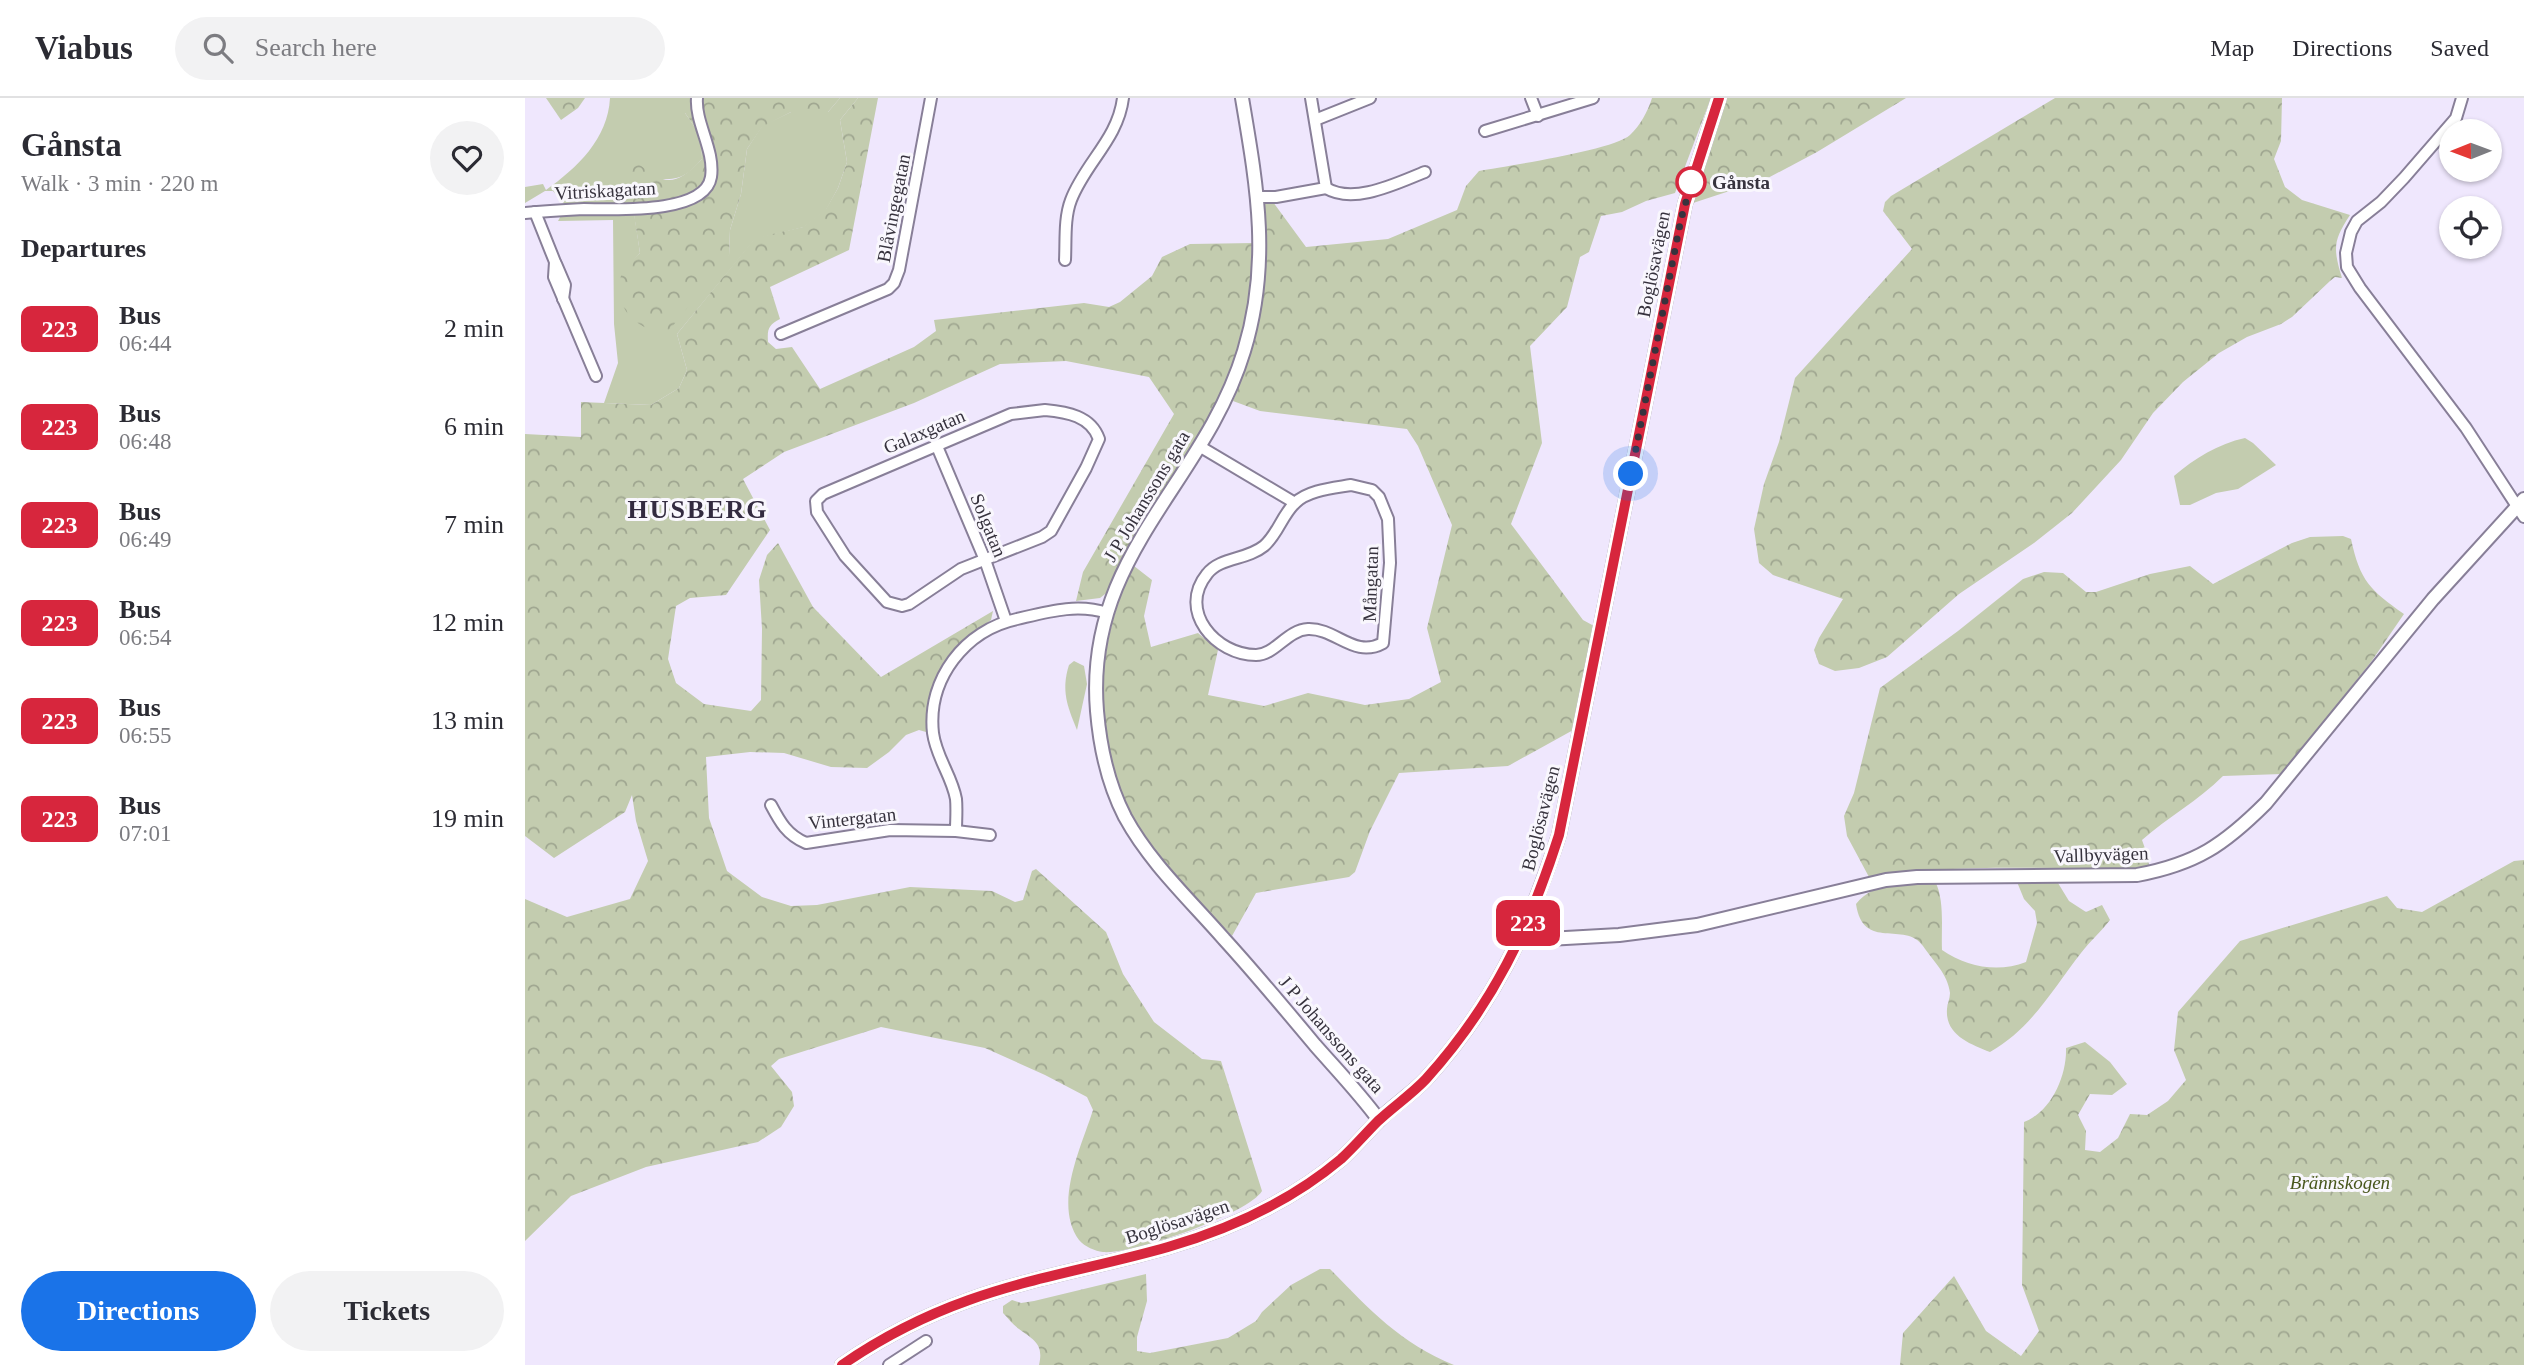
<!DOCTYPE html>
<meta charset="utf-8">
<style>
:root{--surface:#fff;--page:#f2f2f3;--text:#2b2b33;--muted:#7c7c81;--line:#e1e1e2;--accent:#1a73e8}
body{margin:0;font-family:Georgia,serif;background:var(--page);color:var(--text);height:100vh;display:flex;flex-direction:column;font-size:26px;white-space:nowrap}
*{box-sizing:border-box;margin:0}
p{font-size:23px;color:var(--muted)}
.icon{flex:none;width:38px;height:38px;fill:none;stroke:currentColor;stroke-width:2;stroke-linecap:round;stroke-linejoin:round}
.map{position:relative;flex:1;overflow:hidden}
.side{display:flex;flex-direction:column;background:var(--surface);width:525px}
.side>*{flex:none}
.badge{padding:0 14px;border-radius:10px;font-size:24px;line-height:46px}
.needle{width:46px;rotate:269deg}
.buttons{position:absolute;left:1914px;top:21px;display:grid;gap:14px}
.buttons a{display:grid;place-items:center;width:63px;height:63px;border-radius:50%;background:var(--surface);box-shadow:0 2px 5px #0004;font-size:35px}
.you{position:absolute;width:35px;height:35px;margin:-18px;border:5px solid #fff;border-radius:50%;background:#1a73e8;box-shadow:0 0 0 10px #1a73e833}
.map>.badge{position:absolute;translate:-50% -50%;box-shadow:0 0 0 4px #fff}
h2{padding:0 21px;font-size:26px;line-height:63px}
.round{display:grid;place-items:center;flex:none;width:74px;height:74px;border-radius:37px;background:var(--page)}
.overview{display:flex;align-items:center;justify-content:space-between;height:119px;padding:0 21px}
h1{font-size:33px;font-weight:700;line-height:52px}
.primary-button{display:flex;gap:14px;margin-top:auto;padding:14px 21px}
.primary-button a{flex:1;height:80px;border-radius:42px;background:var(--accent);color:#fff;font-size:28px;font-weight:700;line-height:80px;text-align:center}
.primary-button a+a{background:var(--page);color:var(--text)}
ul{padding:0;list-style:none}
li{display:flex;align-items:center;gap:21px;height:98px;padding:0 21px}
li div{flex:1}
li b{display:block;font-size:26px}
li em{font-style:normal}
li .badge{min-width:77px;font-weight:700;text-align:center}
header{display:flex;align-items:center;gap:42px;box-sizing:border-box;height:98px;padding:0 35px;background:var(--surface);border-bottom:2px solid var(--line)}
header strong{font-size:33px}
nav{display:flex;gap:38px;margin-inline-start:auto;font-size:24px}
.search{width:490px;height:63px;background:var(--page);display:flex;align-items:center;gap:18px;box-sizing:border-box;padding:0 24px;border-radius:38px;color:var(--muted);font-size:26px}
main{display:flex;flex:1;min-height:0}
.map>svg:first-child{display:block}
.green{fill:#c3ccaf}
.forest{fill:url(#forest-crowns)}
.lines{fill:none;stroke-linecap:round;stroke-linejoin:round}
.minor-casing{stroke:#887f98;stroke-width:14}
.tertiary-casing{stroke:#887f98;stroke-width:16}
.minor{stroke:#fff;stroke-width:10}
.tertiary{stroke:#fff;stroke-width:12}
.line-casing{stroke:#fff;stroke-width:16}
.line{stroke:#d7263d;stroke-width:10}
.walk{stroke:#37333e;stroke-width:7;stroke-dasharray:0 12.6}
.stop-dot{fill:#fff;stroke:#d7263d;stroke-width:3.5}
.labels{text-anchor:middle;stroke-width:6;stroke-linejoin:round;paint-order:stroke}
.stop-label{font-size:19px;font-weight:bold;fill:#37333e;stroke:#f9f7fd;text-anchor:start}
.street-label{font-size:19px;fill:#37333e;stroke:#f9f7fd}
.park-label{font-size:19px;font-style:italic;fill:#49571d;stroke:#f9f7fd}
.district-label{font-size:26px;font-weight:bold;letter-spacing:2px;fill:#332b40;stroke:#f9f7fd}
</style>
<header>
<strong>Viabus</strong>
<div class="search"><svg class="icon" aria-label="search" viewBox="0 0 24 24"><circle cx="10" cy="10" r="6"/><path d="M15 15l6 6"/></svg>Search here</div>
<nav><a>Map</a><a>Directions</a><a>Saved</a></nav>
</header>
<main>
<section class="side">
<div class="overview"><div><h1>Gånsta</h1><p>Walk · 3 min · 220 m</p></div><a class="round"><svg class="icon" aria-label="heart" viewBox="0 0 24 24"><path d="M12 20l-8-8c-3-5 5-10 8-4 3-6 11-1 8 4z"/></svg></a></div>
<h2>Departures</h2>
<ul>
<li><span class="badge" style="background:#d7263d;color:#fff">223</span><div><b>Bus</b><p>06:44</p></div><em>2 min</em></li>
<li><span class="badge" style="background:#d7263d;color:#fff">223</span><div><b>Bus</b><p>06:48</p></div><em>6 min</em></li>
<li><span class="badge" style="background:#d7263d;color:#fff">223</span><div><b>Bus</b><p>06:49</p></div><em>7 min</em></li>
<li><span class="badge" style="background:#d7263d;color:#fff">223</span><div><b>Bus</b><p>06:54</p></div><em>12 min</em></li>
<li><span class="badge" style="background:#d7263d;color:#fff">223</span><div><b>Bus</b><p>06:55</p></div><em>13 min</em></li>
<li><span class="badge" style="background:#d7263d;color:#fff">223</span><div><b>Bus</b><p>07:01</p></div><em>19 min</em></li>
</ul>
<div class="primary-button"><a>Directions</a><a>Tickets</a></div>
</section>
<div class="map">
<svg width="1999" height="1267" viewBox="0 0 1999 1267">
<defs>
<pattern id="forest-crowns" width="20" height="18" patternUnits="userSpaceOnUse" patternTransform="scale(1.75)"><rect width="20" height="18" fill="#c3ccaf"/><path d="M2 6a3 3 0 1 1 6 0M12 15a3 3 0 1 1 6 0" fill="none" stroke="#9fa690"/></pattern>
</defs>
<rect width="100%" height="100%" fill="#efe7fd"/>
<!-- green -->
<g class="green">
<path d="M 85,0 L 160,0 L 160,15 L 176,38 L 177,61 C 161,79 155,82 131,81 L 108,108 L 115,155 L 99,172 L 204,157 L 205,132 L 216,96 L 222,51 L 237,28 L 266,14 L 303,14 L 315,0 L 333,0 L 315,22 L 322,64 L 313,90 L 301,112 L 279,129 L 230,141 L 152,236 L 162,272 L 154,290 L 126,307 L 79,305 L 93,265 L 89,226 L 88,122 L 33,123 L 41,108 L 28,93 L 20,93 L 0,105 L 0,89 L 18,86 L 21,92 C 52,70 83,41 85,0 Z"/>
<path d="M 1720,340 L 1728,345 L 1751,367 L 1713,391 L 1691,395 L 1665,407 L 1655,407 L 1649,378 C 1670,360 1693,346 1720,340 Z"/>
<path d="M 549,563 L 559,568 L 562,586 L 552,632 C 542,608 536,592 544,567 Z"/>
</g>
<!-- forest -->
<g class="forest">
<polygon points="21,0 60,0 53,10 36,22"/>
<path d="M 160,0 L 315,0 L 303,14 L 266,14 L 237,29 L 222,51 L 216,96 L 205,132 L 204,157 L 147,229 L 140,235 C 109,233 82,202 99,171 C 102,166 110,160 115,155 L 101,66 L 108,61 C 137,86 148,92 177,61 L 176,38 L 160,15 Z"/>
<path d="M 333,0 L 353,0 L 324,152 L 245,189 L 255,221 C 244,227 242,230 243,244 L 251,251 L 267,249 L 295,291 L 389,249 L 411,233 L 409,222 L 559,205 L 584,209 L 595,204 L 627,178 L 637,159 L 665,146 L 729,145 L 728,181 L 715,251 L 697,294 L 670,344 L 617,426 L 598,459 L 584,493 L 575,500 L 551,503 L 558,474 L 649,316 L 624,279 L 541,263 L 475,266 L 389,305 L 259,354 L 218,381 L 245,432 L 201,497 L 165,500 L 151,508 L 143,561 L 151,585 L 179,606 L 226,613 L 236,602 L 237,531 L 234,482 L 242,457 L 253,445 L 288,509 L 356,579 L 468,513 L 466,522 C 419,556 405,575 401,634 L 394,632 L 381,637 L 364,654 L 342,670 L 306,669 L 259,655 L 225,654 L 181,659 L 184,720 L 202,773 L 237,799 L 266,808 L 292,807 L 385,789 L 467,793 L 490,804 L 498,802 L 507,773 L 511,771 L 581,834 L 598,876 L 629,924 L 677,961 L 696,963 L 737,1093 C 723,1116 606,1157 578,1154 C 570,1153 560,1149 554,1142 C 528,1106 556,1050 568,1012 L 562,999 L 520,977 L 460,950 L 356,929 L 254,961 L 246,968 L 267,994 L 269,1008 L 256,1029 L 233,1044 L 121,1069 L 46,1098 L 0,1143 L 0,801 L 42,819 L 105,801 L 123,763 L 111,723 L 107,697 L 100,714 L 29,760 L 0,738 L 0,336 L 56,339 L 56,304 L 126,307 L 154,290 L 162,272 L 152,236 L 230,140 L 278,129 L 301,111 L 313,90 L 322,64 L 315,22 Z"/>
<path d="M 1127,0 L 1186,0 L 1150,95 L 1121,103 L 1097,114 L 1076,118 L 1064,154 L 1055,159 L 1042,209 L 1005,248 L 1017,345 L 986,426 L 1058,522 L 1069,528 L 1050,631 L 983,668 L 874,675 L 845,733 L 830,774 L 824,779 L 731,795 L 707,838 C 671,800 628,762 605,715 C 567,637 570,544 609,468 L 627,482 L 619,518 L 626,549 L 673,535 L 693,552 L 683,597 L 739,608 L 783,595 L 840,607 L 884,601 L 916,584 L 902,530 L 927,427 L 893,348 L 882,331 L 735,313 L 708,303 C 737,233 743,181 739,106 L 748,104 L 781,149 L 863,141 L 932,112 L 941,88 L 954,73 C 982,68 1089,52 1105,37 C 1115,28 1123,13 1127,0 Z"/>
<polygon points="1201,0 1381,0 1292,54 1241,81 1165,106 1173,80 1182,63 1188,38"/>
<path d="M 1530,0 L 1757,0 L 1756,43 L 1749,61 L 1760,89 L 1777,102 L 1825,117 C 1808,143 1808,150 1817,180 L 1810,179 L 1805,183 L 1767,219 L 1756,226 L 1722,239 L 1694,255 L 1658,284 L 1628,315 L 1596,362 L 1547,415 L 1509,445 L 1434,496 L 1362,559 L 1334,570 L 1310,573 L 1294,566 L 1289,552 L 1294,540 L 1318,501 L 1248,477 L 1234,465 L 1229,431 L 1239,386 L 1254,344 L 1270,280 L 1387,151 L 1358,113 L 1360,104 L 1366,98 Z"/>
<path d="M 1818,438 L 1826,441 C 1835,483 1845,492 1879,516 L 1846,564 L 1757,676 L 1698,678 C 1673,703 1643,719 1617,742 L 1623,759 L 1624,769 L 1612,771 C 1524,771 1432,765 1344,779 L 1322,738 L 1319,718 L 1329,695 L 1355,590 L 1433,533 L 1498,481 L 1519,474 L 1538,475 L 1561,494 L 1571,494 L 1625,476 L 1665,468 L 1688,486 L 1767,445 L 1785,439 Z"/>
<path d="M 1999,762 L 1999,1267 L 1375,1267 L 1378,1235 L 1429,1178 L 1461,1233 L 1496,1258 L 1514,1233 L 1497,1187 L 1499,1024 C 1526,1014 1542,978 1541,950 L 1560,944 L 1585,964 L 1602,986 L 1587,997 L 1565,996 L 1553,1017 L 1561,1033 L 1560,1052 L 1575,1054 L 1593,1040 L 1605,1016 L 1622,1017 L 1643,1003 L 1661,982 L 1649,952 L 1653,914 L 1715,843 L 1862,798 L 1872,810 L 1897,814 L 1989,763 Z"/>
<path d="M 1410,783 C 1420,803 1416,830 1417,852 C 1442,869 1473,875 1501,864 L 1512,825 L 1510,813 L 1499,801 L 1492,784 L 1533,785 L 1544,803 L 1561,814 L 1577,807 L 1585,822 C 1576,834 1565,843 1556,855 C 1528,891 1506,931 1465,954 C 1445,946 1420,937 1422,911 C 1422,906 1425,901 1425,895 C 1423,876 1408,863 1398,848 C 1380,822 1338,854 1331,806 C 1349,783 1383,784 1410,783 Z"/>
<path d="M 795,1171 L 805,1171 C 844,1211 875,1245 929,1267 L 514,1267 C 519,1246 509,1242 494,1231 C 488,1227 483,1220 478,1215 L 478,1208 L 487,1202 L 496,1205 L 509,1203 L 621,1176 L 622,1203 L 612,1239 L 612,1253 L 625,1255 L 703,1240 L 731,1223 L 737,1214 L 766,1187 Z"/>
</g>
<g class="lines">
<!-- minor casing -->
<g class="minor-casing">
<g id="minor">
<polyline points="1006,0 1013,18"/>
<polyline points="1937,0 1931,20 1879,80 1856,104 1832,123 1826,134 1821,155 1822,169 1835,190 1941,330 1999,419"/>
<polyline points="790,22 845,0"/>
<polyline points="960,33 1068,0"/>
<path d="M 801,90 C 829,107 872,85 900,74"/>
<polyline points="732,99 751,99 801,90 786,0"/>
<polyline points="10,114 30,164 29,179 71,278"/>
<path d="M 0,115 C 20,113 39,112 59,111 C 87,111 180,117 186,79 C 190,52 170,25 172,0"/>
<path d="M 540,162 C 541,143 539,120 546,102 C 560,65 593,41 598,0"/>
<polyline points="31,166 40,187 38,201"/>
<polyline points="256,236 363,191 369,185 374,172 406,0"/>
<path d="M 520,312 C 542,314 566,318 574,341 L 561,370 L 526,433 L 517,439 L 436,471 L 384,506 L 377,508 L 362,504 L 320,458 L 292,414 L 291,403 L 298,396 L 486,316 Z"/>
<polyline points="411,346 460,462 481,523"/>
<polyline points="674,348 770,405"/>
<path d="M 826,387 L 847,392 L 854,399 L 863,421 L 865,465 L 858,545 C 829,561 811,530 783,531 C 762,532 750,557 731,557 C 691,557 652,513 682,476 C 695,459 722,462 739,448 C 753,436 757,417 770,405 C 783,392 809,390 826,387 Z"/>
<path d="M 246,707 C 255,724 262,737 281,745 L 365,732 L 431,733 C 431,723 432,711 431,701 C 427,678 411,659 408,635 C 402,581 440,532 492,521 C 522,514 552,505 582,515"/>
<polyline points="431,733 465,737"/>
<polyline points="364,1267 401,1243"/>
</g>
</g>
<!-- tertiary casing -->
<g class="tertiary-casing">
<g id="tertiary">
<path d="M 717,0 C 732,88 746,165 719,253 C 679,386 559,457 572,613 C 575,649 583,686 600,719 C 625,765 665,802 699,841 C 730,875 760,911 790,947 C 812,972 835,996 854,1022"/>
<path d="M 1000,833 L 1008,838 L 1023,841 L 1094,837 L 1172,827 L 1361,782 L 1392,779 L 1612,777 C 1671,766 1699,747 1741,705 L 1908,501 L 1999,401"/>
<path d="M 317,1267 C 356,1240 399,1218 444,1202 C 508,1179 577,1168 643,1149 C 705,1131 766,1103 816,1061 C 829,1049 841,1035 853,1023 C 868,1008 887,996 901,981 C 969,906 1003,832 1034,737 L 1160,106 L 1194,0"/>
</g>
</g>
<!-- minor -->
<use href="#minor" class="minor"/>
<!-- tertiary -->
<use href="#tertiary" class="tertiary"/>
</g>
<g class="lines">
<!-- line casing -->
<g class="line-casing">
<path id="line" d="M 317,1267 C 356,1240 399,1218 444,1202 C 508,1179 577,1168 643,1149 C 705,1131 766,1103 816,1061 C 829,1049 841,1035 853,1023 C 869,1008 887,996 901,981 C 968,907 1004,831 1034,737 L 1160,106 L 1194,0"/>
</g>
<!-- line -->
<use href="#line" class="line"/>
<!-- walk -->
<polyline class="walk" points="1106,376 1156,121 1168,80 1166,84"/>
</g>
<!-- markers -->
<circle class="stop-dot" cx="1166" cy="84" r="14"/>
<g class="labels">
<!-- stop labels -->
<g class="stop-label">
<text x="1187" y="91">Gånsta</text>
</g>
<!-- street labels -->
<g class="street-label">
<text transform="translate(80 92) rotate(-3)" y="7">Vitriskagatan</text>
<text transform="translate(368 110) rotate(-79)" y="7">Blåvingegatan</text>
<text transform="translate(1128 166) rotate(-79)" y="7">Boglösavägen</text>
<text transform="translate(399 333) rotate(-23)" y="7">Galaxgatan</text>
<text transform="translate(621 398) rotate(-59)" y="7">J P Johanssons gata</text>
<text transform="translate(464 427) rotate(68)" y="7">Solgatan</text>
<text transform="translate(845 486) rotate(-88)" y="7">Mångatan</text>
<text transform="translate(327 720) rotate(-6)" y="7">Vintergatan</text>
<text transform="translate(1015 720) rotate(-76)" y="7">Boglösavägen</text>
<text transform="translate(1576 756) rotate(-2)" y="7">Vallbyvägen</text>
<text transform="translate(807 936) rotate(49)" y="7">J P Johanssons gata</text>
<text transform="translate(652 1123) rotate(-18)" y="7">Boglösavägen</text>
</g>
<!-- park labels -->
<g class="park-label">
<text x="1815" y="1091">Brännskogen</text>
</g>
<!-- district labels -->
<g class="district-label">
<text x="173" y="420">HUSBERG</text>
</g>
</g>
</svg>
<div class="buttons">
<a><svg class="needle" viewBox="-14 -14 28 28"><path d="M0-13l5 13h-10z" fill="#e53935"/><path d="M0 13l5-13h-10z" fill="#7c7c81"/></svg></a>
<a><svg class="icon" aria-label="locate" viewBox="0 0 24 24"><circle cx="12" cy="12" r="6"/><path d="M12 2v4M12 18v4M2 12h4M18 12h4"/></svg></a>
</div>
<div class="you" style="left:1106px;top:376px"></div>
<b class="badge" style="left:1003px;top:825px;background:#d7263d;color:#fff">223</b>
</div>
</main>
